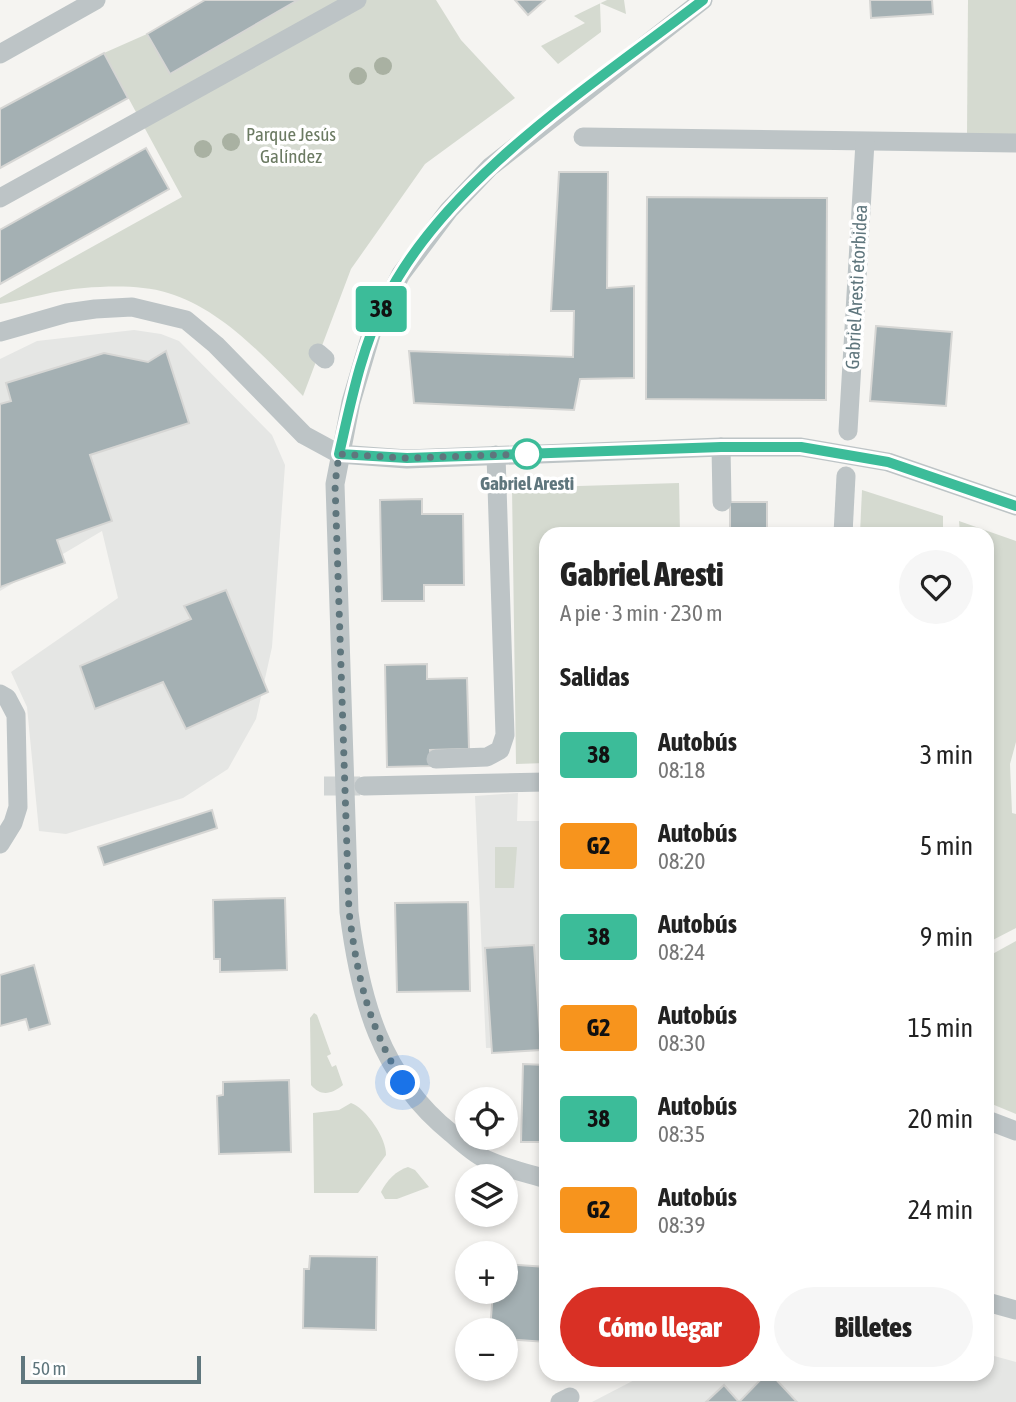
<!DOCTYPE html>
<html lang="es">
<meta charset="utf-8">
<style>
:root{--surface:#fff;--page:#f6f6f6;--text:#222;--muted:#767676;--accent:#d93025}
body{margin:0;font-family:"Asap Condensed",sans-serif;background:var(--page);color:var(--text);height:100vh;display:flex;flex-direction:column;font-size:26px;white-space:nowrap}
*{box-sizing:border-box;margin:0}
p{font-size:23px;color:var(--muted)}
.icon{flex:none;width:38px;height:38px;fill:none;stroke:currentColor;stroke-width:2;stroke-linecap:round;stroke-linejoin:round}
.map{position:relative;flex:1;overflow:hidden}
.side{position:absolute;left:539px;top:527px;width:455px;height:854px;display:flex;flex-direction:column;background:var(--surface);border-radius:21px;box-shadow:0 4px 10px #0003}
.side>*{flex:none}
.badge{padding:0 14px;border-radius:5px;font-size:24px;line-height:46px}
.fabs{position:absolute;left:455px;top:1087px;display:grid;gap:14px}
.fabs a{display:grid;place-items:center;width:63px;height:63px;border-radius:50%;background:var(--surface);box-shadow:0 4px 10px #0003;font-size:35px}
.scale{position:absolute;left:21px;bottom:18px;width:180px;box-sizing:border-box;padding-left:7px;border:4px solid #5f767d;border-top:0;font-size:19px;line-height:24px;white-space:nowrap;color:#5f767d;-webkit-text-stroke:5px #fff;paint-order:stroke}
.you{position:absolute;width:35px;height:35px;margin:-18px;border:5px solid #fff;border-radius:50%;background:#1a73e8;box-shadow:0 0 0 10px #1a73e833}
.map>.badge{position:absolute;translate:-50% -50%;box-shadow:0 0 0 4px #fff}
h2{padding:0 21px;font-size:26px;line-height:63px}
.round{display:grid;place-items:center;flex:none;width:74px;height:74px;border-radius:37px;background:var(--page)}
.overview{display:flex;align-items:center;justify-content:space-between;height:119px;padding:0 21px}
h1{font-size:33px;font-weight:800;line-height:52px}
.cta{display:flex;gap:14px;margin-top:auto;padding:14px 21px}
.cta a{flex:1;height:80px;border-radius:42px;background:var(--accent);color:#fff;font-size:28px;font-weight:800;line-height:80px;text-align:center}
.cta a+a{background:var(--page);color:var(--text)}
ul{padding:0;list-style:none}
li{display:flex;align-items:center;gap:21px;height:91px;padding:0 21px}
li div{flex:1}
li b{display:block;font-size:26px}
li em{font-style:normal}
li .badge{min-width:77px;font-weight:700;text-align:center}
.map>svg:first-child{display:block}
.built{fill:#e5e6e4}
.green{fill:#d5dad0}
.building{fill:#a4b0b3;stroke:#d6d6d4;stroke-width:2}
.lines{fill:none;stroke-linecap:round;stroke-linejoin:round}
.street-tunnel{stroke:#d0d4d4;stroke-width:19;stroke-dasharray:19 10;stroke-linecap:butt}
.street{stroke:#bdc4c6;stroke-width:19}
.tree{fill:#a9b1a2}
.line-casing{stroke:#fff;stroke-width:16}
.line{stroke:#3cbc99;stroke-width:10}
.walk{stroke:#5f767d;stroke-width:7;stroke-dasharray:0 12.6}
.stop-dot{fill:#fff;stroke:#3cbc99;stroke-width:3.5}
.labels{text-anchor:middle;stroke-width:7;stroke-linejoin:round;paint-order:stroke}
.park-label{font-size:19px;fill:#6b7a62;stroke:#fff}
.street-label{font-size:19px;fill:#5f767d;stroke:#fff}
.stop-label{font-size:19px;font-weight:bold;fill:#5f767d;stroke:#fff}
</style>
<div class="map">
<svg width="1016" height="1402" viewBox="0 0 1016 1402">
<rect width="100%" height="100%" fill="#f5f4f1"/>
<!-- built -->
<g class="built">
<polygon points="134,330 161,334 179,341 272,435 285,465 272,647 256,719 228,769 183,798 66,834 39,831 27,707 11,672 118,598 102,531 0,591 0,359 37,341"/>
<polygon points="518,793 517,821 546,821 546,1047 486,1048 475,796"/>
<polygon points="987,1354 1016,1362 1016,1402 592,1402 646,1374 987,1374"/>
</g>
<!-- green -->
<g class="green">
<path d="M 298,0 L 436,0 L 461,40 L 515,98 L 425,164 L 351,269 L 303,396 C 265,358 222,309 168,293 C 142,285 111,286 84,288 C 56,290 27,299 0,304 L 0,298 L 182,197 L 104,53 L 147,34 L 171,74 Z"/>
<polygon points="607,0 624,0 626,14 600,3 601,32 558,64 541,46 585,23 574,16"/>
<polygon points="968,0 1016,0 1016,135 967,134"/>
<polygon points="679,483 680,534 546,534 546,763 516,764 512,488"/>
<polygon points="862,490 943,516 943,534 860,534"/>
<polygon points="959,521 1016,541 1016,742 1010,764 1012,813 1016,814 1016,928 987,943 987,534 960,534"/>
<polygon points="495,847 517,847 514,888 495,888"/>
<polygon points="1016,941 1016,1114 987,1102 987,957"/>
<path d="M 314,1013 L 317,1015 L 331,1054 L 327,1056 L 332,1067 L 336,1065 L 343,1085 C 332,1094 321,1097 311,1085 L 310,1018 Z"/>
<path d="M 351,1103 C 366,1108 387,1139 386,1155 L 358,1193 L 314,1193 L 313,1113 L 339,1110 Z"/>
<path d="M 408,1167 L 415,1170 L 429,1187 L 397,1199 L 385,1199 L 381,1192 C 386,1181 397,1170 408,1167 Z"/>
</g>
<!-- building -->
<g class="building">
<polygon points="205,0 298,0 170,74 147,34"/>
<polygon points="515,0 545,0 528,15"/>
<polygon points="870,0 932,0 933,14 871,18"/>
<polygon points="104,53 128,98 0,168 0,109"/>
<polygon points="146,148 169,189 0,284 0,230"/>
<polygon points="559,172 608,172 607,288 634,286 634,378 580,379 574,410 414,403 409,351 573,357 574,311 551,311"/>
<polygon points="647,197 827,198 826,400 646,399"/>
<polygon points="876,326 952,332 946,406 870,401"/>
<polygon points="166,351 189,423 90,455 112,521 57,540 65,563 0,587 0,404 11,401 6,383 104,353 148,362"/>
<polygon points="422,499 422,514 463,514 464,585 424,585 424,601 382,601 380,500"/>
<rect x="730" y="502" width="37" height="32"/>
<polygon points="226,590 268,692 186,729 163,682 95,709 80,666 191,619 184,606"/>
<polygon points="427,664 427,679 467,678 469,749 430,750 431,766 387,767 385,665"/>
<polygon points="212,810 217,828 104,865 98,847"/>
<polygon points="285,898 287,970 220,972 220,959 214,959 213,900"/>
<polygon points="468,902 470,991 397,992 395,903"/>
<polygon points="534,945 541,1050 492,1053 485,948"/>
<polygon points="34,965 50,1024 29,1030 26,1019 0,1026 0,975"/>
<polygon points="523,1064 546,1065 546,1142 521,1142"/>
<polygon points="289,1080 291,1152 219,1154 217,1096 223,1095 223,1082"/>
<polygon points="310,1256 377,1257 376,1330 303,1328 304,1269 309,1269"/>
<polygon points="506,1264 546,1267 546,1342 506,1339 506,1330 490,1330 493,1292 506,1292"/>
<polygon points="766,1374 771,1374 797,1402 739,1402"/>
<polygon points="724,1385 739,1402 706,1402"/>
</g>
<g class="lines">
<!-- street-tunnel -->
<polyline class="street-tunnel" points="324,786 360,786"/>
<!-- street -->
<g class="street">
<polyline points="0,54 96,0"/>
<polyline points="583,137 1016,143"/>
<polyline points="0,198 357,0"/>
<polyline points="0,332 67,313 95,309 132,307 186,320 216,345 304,435 339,454 407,459 721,447 801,447 888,462 1016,506"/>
<polyline points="318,353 325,359"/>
<polyline points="848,431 865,142"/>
<polyline points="721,447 722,502"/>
<polyline points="843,534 846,476"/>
<polyline points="0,694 7,698 16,715 18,807 13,823 0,844"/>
<polyline points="436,759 487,757 500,750 505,735 496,455"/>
<polyline points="364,786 546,782"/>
<polyline points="987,1120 1016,1131"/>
<path d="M 546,1179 C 526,1173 504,1168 485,1159 C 473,1153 461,1142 451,1133 C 380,1076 360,999 349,912 L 335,484 L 351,402 L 372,331 L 401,274 L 449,210 L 490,167 L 703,0"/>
<polyline points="987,1302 1016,1310"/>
<polyline points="560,1402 570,1397"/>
</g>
</g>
<!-- trees -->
<g class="tree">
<circle cx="383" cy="66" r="9"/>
<circle cx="358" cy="76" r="9"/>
<circle cx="231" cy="142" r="9"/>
<circle cx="203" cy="149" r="9"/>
</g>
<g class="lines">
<!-- line casing -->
<g class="line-casing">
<path id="line" d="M 703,0 C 597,82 445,179 385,301 C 361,350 351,402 339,454 L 407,458 L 721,447 L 801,447 L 888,462 L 1016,506"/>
</g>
<!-- line -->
<use href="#line" class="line"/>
<!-- walk -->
<path class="walk" d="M 403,1083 C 368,1023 358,981 349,912 L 335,484 L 339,454 L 407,458 L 527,454"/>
</g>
<!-- markers -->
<circle class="stop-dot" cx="527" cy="454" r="14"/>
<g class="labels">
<!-- park labels -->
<g class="park-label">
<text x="291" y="141">Parque Jesús<tspan x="291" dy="22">Galíndez</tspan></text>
</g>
<!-- street labels -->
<g class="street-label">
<text transform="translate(856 287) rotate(-87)" y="7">Gabriel Aresti etorbidea</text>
</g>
<!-- stop labels -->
<g class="stop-label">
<text x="527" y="490">Gabriel Aresti</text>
</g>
</g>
</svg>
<div class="fabs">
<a><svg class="icon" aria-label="locate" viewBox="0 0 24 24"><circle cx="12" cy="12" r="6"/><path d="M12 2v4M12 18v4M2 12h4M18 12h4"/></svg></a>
<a><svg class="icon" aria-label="layers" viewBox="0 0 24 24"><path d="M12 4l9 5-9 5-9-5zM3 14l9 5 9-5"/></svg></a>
<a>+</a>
<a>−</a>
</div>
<div class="scale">50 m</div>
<div class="you" style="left:403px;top:1083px"></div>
<b class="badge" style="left:381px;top:309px;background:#3cbc99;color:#111">38</b>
<section class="side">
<div class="overview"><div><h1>Gabriel Aresti</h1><p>A pie · 3 min · 230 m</p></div><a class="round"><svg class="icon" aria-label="heart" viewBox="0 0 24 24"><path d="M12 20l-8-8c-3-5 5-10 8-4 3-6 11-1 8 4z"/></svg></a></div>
<h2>Salidas</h2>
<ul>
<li><span class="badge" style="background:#3cbc99;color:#111">38</span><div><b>Autobús</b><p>08:18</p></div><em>3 min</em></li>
<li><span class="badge" style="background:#f7941d;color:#111">G2</span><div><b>Autobús</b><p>08:20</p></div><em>5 min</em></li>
<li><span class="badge" style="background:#3cbc99;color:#111">38</span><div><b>Autobús</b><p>08:24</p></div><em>9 min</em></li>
<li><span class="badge" style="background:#f7941d;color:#111">G2</span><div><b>Autobús</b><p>08:30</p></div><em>15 min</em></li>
<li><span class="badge" style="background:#3cbc99;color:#111">38</span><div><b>Autobús</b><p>08:35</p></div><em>20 min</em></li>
<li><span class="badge" style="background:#f7941d;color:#111">G2</span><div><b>Autobús</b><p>08:39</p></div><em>24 min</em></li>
</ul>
<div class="cta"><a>Cómo llegar</a><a>Billetes</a></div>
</section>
</div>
